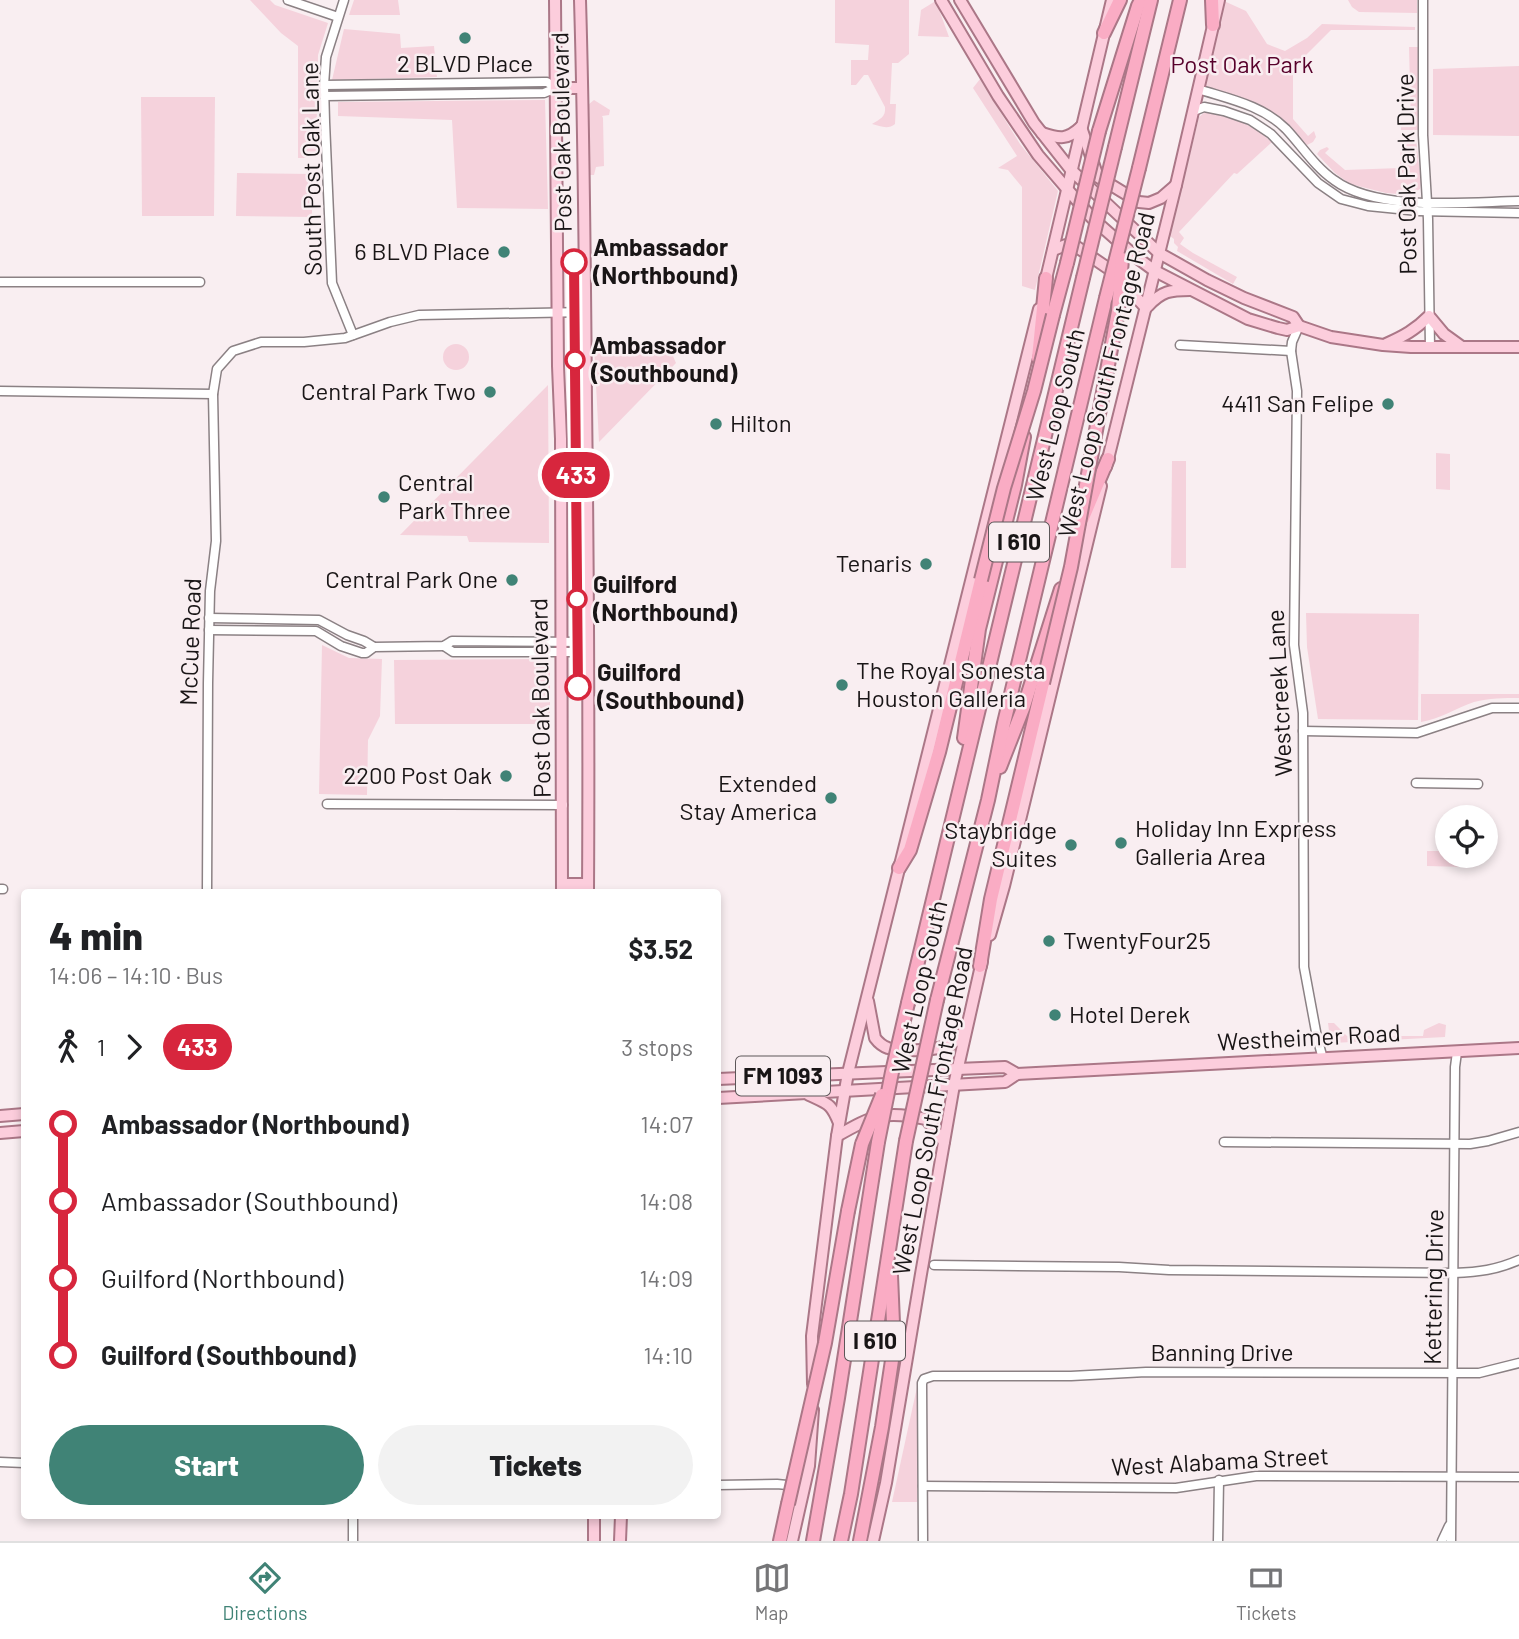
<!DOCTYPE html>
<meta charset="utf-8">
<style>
:root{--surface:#fff;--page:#f2f2f2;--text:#202124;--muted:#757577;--line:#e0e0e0;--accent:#408376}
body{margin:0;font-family:Barlow,sans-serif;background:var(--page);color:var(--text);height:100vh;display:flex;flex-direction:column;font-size:26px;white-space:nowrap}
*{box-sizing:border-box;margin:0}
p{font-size:23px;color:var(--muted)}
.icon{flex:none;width:38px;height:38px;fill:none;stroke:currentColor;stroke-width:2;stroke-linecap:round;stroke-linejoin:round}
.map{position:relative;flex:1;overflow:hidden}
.panel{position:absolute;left:21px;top:889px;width:700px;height:630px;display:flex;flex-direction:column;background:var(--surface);border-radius:7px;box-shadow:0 4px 10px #0003}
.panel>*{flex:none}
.badge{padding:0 14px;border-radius:23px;font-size:24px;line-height:46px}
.buttons{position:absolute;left:1435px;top:805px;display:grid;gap:14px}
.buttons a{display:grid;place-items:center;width:63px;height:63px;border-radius:50%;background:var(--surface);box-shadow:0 4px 10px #0003;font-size:35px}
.map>.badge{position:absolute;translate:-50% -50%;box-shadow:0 0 0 4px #fff}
.legs{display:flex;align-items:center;gap:10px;height:77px;padding:0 28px;font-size:23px}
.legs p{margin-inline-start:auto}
.overview{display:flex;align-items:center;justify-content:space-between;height:119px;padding:0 28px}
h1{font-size:38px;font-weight:800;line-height:52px}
.button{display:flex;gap:14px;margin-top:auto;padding:14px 28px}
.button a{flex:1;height:80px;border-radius:42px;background:var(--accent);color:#fff;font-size:28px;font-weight:800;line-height:80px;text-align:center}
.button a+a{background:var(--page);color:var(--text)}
ul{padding:0 28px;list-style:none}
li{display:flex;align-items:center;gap:24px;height:77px;font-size:26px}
li i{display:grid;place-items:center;width:10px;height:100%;margin:0 9px;background:currentColor}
li i::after{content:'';width:18px;height:18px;margin:-9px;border:5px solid;border-radius:50%;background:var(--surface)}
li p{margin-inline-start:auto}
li:first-child i{background:linear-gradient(#0000 50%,currentColor 0)}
li:last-child i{background:linear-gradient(currentColor 50%,#0000 0)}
.dock{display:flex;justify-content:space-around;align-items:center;height:98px;border-top:2px solid var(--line);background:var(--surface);font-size:19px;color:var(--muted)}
.dock a{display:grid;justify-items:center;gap:4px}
.dock .selected{color:var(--accent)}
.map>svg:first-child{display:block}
.green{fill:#f5d2dc}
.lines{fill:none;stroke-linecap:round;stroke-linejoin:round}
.minor-casing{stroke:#8b8184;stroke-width:11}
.major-casing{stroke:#ab7787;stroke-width:14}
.highway-casing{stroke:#ab7787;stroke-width:16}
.minor{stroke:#fff;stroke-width:8}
.major{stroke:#fccddc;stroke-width:10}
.highway{stroke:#faacc4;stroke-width:12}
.highway-bridge-casing{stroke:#ab7787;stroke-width:16;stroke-linecap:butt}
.highway-bridge{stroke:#faacc4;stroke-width:12}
.line-1-casing{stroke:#fff;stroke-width:16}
.line-1{stroke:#d7263d;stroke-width:10}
.poi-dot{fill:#408376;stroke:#f9eef1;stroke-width:2.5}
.stop-1-dot{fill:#fff;stroke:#d7263d;stroke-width:3.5}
.labels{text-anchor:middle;stroke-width:5;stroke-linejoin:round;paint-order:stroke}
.shield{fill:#f9eef1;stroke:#5c5658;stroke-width:2}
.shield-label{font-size:23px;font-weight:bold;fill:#191516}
.poi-label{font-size:24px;fill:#191516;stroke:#f9eef1;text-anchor:end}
.park-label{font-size:24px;fill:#57002b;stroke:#f9eef1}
.street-label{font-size:24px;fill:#191516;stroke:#f9eef1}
.stop-label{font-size:24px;font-weight:bold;fill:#191516;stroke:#f9eef1;text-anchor:start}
</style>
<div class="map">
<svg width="1519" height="1541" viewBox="0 0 1519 1541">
<rect width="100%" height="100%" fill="#f9eef1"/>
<!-- green -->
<g class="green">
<polygon points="250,0 270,0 275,5 328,23 318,55 316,158 298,158 298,46 281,33"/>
<polygon points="354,0 398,0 400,15 349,15"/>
<path d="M 835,0 L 909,0 L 909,54 L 898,63 L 892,63 L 890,104 L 896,104 L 895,124 C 888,130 880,126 872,124 C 880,119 886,117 885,107 L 868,75 L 864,75 L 856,85 L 851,85 L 851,60 L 868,60 L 869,45 L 835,43 Z"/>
<polygon points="1348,0 1417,0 1417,13 1359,12 1352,7"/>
<polygon points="1224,1 1246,11 1267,44 1285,51 1307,38 1322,24 1415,27 1415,30 1331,30 1293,68 1293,119 1308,136 1314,131 1316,137 1313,142 1307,145 1286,125 1260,105 1203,88"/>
<polygon points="934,2 937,4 949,37 918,36 921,10"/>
<polygon points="344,29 400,34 401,48 434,46 437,77 332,80"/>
<polygon points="1409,47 1418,47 1418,130 1401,130 1401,126 1411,126"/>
<polygon points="1519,66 1519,136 1433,135 1433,69"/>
<polygon points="980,79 1020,144 1058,191 1035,290 1022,286 1022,187 1008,170 998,168 1017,156 973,88"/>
<polygon points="141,97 215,97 214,216 142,216"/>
<polygon points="545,100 548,209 457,208 452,120 338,116 338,102"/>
<polygon points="594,100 610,110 609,115 602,116 603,118 604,166 596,167 594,175 588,175 588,105"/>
<path d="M 1210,111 C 1235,118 1251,124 1272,142 L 1237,174 L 1234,173 L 1179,232 L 1184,238 L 1180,244 L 1193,253 L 1237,277 L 1233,284 L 1177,251 L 1178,247 L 1174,243 L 1174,239 L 1170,236 L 1199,117 L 1205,112 Z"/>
<polygon points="1416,140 1421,182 1420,189 1409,195 1386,193 1350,184 1335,173 1317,154 1320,150 1327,147 1329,149 1325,153 1345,170 1400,168 1401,141"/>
<polygon points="237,173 312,174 312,217 236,216"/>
<circle cx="456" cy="357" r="13"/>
<polygon points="594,346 669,347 676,363 599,442"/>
<polygon points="548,385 549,543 469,542 467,536 400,535"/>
<polygon points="1436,453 1450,454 1450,490 1436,489"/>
<polygon points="1172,461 1186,461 1186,568 1171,568"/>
<polygon points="1306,613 1419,614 1418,720 1318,719 1307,647"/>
<polygon points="322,645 349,658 382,659 380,716 368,740 367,795 319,794"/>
<polygon points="547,659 547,663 550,667 550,724 395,724 394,660"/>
<path d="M 1421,694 L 1519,694 L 1519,698 C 1504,698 1489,698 1474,702 C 1456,708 1440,719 1421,722 Z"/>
<polygon points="1427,851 1447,851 1447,856 1465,856 1465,867 1427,866"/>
<polygon points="1328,1023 1334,1023 1347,1036 1423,1036 1424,1030 1439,1023 1446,1025 1445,1037 1333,1043 1330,1039"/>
<polygon points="919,1378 917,1502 892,1502"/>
</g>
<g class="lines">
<!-- minor casing -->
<g class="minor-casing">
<g id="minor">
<polyline points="288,0 338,17"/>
<polyline points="344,0 326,57 324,85 325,122 332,283 353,335"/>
<polyline points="1423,0 1423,135 1428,219 1430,347"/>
<polyline points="324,85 544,82 547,82 556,88 544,93 325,96"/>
<path d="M 1198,89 C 1229,99 1262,105 1286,129 C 1302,146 1315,167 1334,180 C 1377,212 1467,202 1519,201"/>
<polyline points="1194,111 1204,107 1224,111 1250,120 1271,134 1318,183 1341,199 1368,206 1418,211 1519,213"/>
<polyline points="0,282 200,282"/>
<polyline points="1299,326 1292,342 1291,351 1297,391 1294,645 1303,713 1304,967 1317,1037 1323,1059"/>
<polyline points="1180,345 1291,351"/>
<polyline points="0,391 213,394"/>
<polyline points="209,618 319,620 347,635 364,641 374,647"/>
<polyline points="209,630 316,631 341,646 362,653 366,653 374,647 444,646 452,641 589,642"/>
<polyline points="444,646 453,652 589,652"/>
<polyline points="1303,731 1417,733 1492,708 1519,708"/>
<polyline points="1416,783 1478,784"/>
<polyline points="327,804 563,805"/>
<polyline points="0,889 3,889"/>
<polyline points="207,892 208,683 210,591 216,541 213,394 217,369 233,351 261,342 304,342 345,338 390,322 419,315 586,312"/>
<polyline points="1224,1142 1470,1144 1488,1141 1519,1132"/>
<path d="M 934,1265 L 1119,1267 L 1169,1270 L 1454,1273 C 1479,1272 1496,1270 1519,1260"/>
<polyline points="0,1462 24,1463"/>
<polyline points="718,1485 777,1484 787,1485 794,1490"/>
<polyline points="923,1486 1176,1488 1256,1476 1519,1477"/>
<polyline points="353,1541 353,1516"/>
<polyline points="923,1541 922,1383 924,1379 933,1376 1071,1376 1146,1372 1468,1373 1479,1373 1519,1363"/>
<polyline points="1218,1541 1219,1480"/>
<polyline points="1442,1541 1449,1526"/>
<polyline points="1451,1541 1455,1067 1457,1052"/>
</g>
</g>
<!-- major casing -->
<g class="major-casing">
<g id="major">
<polyline points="555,0 558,366 561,439 562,892"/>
<path d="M 580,0 C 584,134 585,268 586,401 C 588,565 589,729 588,892"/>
<polyline points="941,0 998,96 1038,155 1092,218 1136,257 1155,271 1248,319 1278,328 1287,330 1299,326 1331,337 1383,345 1411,347 1519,347"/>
<polyline points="960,0 1034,123 1071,170 1159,253 1207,280 1244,298 1293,317 1299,326"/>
<polyline points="556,88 582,88"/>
<polyline points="1081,127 1098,177 1139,202 1149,203 1161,198 1176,185"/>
<path d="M 1042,133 C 1060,139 1067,140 1081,127"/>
<polyline points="1053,250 1066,245 1074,245 1112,271 1146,308"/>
<polyline points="1045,283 1112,0"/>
<path d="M 1148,306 C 1162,291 1170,290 1190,290"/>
<path d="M 1386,344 C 1404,336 1415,330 1429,316 L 1444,334 L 1462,347"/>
<polyline points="1106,467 1176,185 1219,0"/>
<polyline points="561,485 587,485"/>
<polyline points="562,884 588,884"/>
<polyline points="990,935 1004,886 1101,486"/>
<path d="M 868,1001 L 875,1038 C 878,1042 882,1046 888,1048 C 903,1052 940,1051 953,1043 C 958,1040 961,1035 964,1031"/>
<polyline points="718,1079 1005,1067 1017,1074 1519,1048"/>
<path d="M 809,1095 C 828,1104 831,1103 839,1123"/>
<polyline points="718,1098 1005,1082 1017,1074"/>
<polyline points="0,1116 24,1114"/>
<polyline points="0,1133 24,1131"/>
<path d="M 837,1136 C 873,1115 885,1110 926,1119 L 944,1142"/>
<polyline points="813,1384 812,1336 837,1136 848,1073 1039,309"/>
<polyline points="594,1516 594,1541"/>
<polyline points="620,1541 621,1516"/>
<polyline points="792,1541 809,1466 813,1410"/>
<polyline points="873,1541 886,1483 921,1274 954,1085 982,961"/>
</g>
</g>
<!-- highway casing -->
<g class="highway-casing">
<g id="highway">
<polyline points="1212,0 1213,25"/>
<polyline points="1104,33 1120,0"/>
<polyline points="1099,131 1138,6 1141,0"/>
<polyline points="1115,147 1151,0"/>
<polyline points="1139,168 1180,0"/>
<polyline points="1053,315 1067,263"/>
<polyline points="1038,358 1046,278"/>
<polyline points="1099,414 1118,311"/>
<polyline points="1083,518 1108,459"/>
<polyline points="964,738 979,629 1015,485 1024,437"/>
<polyline points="1000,767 1024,706 1061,589"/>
<polyline points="899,868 910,850 939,752 981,580"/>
<polyline points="980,966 991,899 1043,683"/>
<polyline points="937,1000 988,800 1004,723 1106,298"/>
<polyline points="908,1003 1083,278"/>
<polyline points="848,1211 862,1144"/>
<polyline points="780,1541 788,1504"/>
<polyline points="813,1541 838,1398 878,1142"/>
<polyline points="841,1541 851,1494 906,1141"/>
<polyline points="860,1541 882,1427 894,1347 891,1275"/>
</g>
</g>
<!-- minor -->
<use href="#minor" class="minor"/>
<!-- major -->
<use href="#major" class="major"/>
<!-- highway -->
<use href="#highway" class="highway"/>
<!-- highway-bridge casing -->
<g class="highway-bridge-casing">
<g id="highway-bridge">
<polyline points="1067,263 1099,131"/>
<polyline points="1083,278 1115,147"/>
<polyline points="1106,298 1139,168"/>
<polyline points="1118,311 1122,259"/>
<polyline points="981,580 1004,488 1034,391 1053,315"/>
<polyline points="1043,683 1071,567 1099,414"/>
<polyline points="906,1141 937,1000"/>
<polyline points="878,1142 892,1072 908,1003"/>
<polyline points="862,1144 882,1095"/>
<polyline points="788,1504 825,1343 848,1211"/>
</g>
</g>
<!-- highway-bridge -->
<use href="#highway-bridge" class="highway-bridge"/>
</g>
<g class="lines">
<!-- line-1 casing -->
<g class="line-1-casing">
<polyline id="line-1" points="574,262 578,687"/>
</g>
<!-- line-1 -->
<use href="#line-1" class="line-1"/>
</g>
<!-- markers -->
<g class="poi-dot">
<circle cx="465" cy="38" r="7"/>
<circle cx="504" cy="252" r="7"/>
<circle cx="490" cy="392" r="7"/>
<circle cx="1388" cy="404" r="7"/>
<circle cx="716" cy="424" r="7"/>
<circle cx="384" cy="497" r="7"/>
<circle cx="926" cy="564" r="7"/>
<circle cx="512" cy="580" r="7"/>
<circle cx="842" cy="685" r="7"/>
<circle cx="506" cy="776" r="7"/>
<circle cx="831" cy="798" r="7"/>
<circle cx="1121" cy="843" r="7"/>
<circle cx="1071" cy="845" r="7"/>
<circle cx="1049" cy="941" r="7"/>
<circle cx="1055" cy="1015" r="7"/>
</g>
<g class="stop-1-dot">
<circle cx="574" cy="262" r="12"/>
<circle cx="575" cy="360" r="9"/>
<circle cx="577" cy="599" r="9"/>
<circle cx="578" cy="687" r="12"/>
</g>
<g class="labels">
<!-- shield labels -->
<g class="shield">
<rect x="989" y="522.5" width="60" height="39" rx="5"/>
<rect x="736" y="1056.5" width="94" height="39" rx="5"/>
<rect x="845" y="1321.5" width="60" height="39" rx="5"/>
</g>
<g class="shield-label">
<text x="1019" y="550">I 610</text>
<text x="783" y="1084">FM 1093</text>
<text x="875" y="1349">I 610</text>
</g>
<!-- poi labels -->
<g class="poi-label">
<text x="465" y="72" text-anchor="middle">2 BLVD Place</text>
<text x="490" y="260">6 BLVD Place</text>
<text x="476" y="400">Central Park Two</text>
<text x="1374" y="412">4411 San Felipe</text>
<text x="730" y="432" text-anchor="start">Hilton</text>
<text x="398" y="491" text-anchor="start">Central<tspan x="398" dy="28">Park Three</tspan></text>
<text x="912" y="572">Tenaris</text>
<text x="498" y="588">Central Park One</text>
<text x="856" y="679" text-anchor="start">The Royal Sonesta<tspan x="856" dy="28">Houston Galleria</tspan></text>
<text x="492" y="784">2200 Post Oak</text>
<text x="817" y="792">Extended<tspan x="817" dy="28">Stay America</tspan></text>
<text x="1135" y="837" text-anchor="start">Holiday Inn Express<tspan x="1135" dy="28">Galleria Area</tspan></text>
<text x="1057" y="839">Staybridge<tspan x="1057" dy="28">Suites</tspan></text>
<text x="1063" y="949" text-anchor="start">TwentyFour25</text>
<text x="1069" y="1023" text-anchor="start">Hotel Derek</text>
</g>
<!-- park labels -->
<g class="park-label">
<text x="1242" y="73">Post Oak Park</text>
</g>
<!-- street labels -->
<g class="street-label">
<text transform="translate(562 132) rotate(-91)" y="8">Post Oak Boulevard</text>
<text transform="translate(312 169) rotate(-91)" y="8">South Post Oak Lane</text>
<text transform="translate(1407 174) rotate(-91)" y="8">Post Oak Park Drive</text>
<text transform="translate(1107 375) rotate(-76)" y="8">West Loop South Frontage Road</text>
<text transform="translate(1056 415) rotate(-76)" y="8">West Loop South</text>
<text transform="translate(191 642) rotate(-88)" y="8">McCue Road</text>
<text transform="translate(1280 693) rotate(-93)" y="8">Westcreek Lane</text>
<text transform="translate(541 698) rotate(-91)" y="8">Post Oak Boulevard</text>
<text transform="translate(920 987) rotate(-77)" y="8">West Loop South</text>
<text transform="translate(1309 1038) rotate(-3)" y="8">Westheimer Road</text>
<text transform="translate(933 1111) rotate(-79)" y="8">West Loop South Frontage Road</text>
<text transform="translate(1434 1287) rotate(-89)" y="8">Kettering Drive</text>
<text x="1222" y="1361">Banning Drive</text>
<text transform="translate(1220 1462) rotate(-3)" y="8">West Alabama Street</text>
</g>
<!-- stop labels -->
<g class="stop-label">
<text x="593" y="256">Ambassador<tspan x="593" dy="28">(Northbound)</tspan></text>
<text x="591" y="354">Ambassador<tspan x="591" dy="28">(Southbound)</tspan></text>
<text x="593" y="593">Guilford<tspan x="593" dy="28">(Northbound)</tspan></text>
<text x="597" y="681">Guilford<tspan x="597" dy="28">(Southbound)</tspan></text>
</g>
</g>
</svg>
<div class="buttons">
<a><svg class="icon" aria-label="locate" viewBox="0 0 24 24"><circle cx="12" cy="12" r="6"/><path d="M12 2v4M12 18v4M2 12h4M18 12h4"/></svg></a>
</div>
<b class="badge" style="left:576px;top:475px;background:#d7263d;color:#fff">433</b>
<section class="panel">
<div class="overview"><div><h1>4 min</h1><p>14:06 – 14:10 · Bus</p></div><b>$3.52</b></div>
<div class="legs"><svg class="icon" aria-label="walk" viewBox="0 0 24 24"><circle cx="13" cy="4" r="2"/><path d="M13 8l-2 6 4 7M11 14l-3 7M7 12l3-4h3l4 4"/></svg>1<svg class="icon" aria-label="forward" viewBox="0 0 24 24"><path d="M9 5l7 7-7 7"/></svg><b class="badge" style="background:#d7263d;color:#fff">433</b><p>3 stops</p></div>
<ul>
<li><i style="color:#d7263d"></i><b>Ambassador (Northbound)</b><p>14:07</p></li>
<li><i style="color:#d7263d"></i><span>Ambassador (Southbound)</span><p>14:08</p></li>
<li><i style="color:#d7263d"></i><span>Guilford (Northbound)</span><p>14:09</p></li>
<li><i style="color:#d7263d"></i><b>Guilford (Southbound)</b><p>14:10</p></li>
</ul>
<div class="button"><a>Start</a><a>Tickets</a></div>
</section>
</div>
<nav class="dock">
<a class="selected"><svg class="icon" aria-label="directions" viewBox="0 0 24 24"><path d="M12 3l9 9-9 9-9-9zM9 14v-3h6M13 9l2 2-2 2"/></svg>Directions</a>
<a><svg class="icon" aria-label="map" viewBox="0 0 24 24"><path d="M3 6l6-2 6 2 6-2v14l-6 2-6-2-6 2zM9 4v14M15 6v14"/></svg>Map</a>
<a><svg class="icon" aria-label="tickets" viewBox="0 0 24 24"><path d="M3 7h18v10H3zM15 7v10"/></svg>Tickets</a>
</nav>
